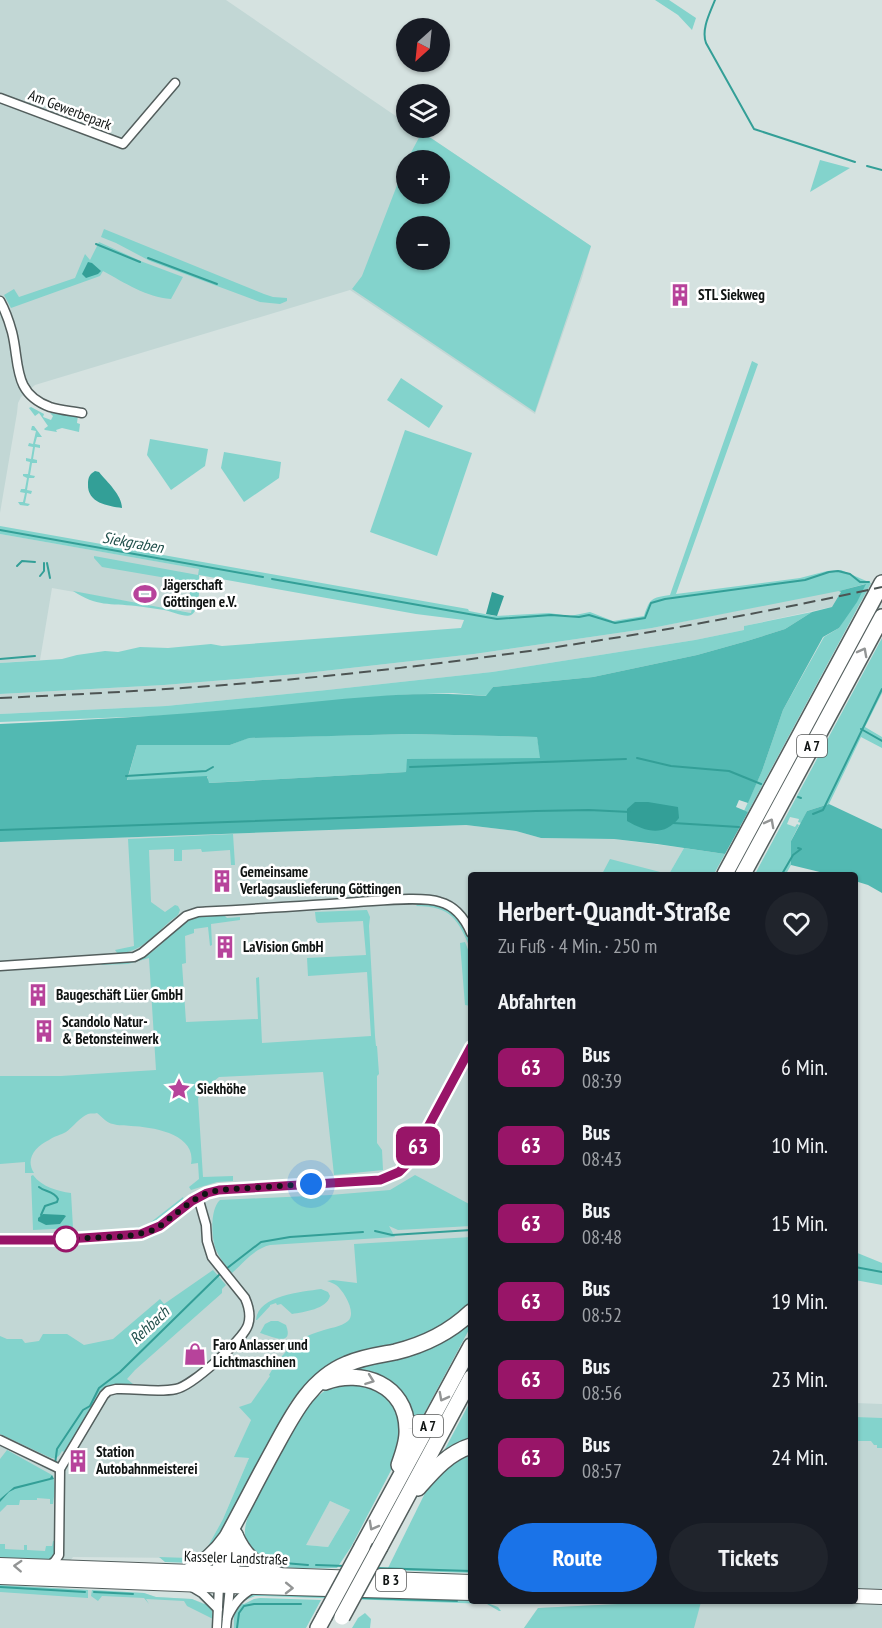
<!DOCTYPE html>
<html lang="de">
<meta charset="utf-8">
<style>
:root{--surface:#171b24;--page:#20242c;--text:#f1f3f6;--muted:#9ea1a6;--accent:#1a73e8}
body{margin:0;font-family:"PT Sans Narrow",sans-serif;background:var(--page);color:var(--text);height:100vh;display:flex;flex-direction:column;font-size:22px;white-space:nowrap}
*{box-sizing:border-box;margin:0}
p{font-size:20px;color:var(--muted)}
.icon{flex:none;width:33px;height:33px;fill:none;stroke:currentColor;stroke-width:2;stroke-linecap:round;stroke-linejoin:round}
.map{position:relative;flex:1;overflow:hidden}
.drawer{position:absolute;left:468px;top:872px;width:390px;height:732px;display:flex;flex-direction:column;background:var(--surface);border-radius:6px;box-shadow:0 2px 4px #0004}
.drawer>*{flex:none}
.badge{padding:0 12px;border-radius:9px;font-size:21px;line-height:39px}
.needle{width:39px;rotate:207deg}
.controls{position:absolute;left:396px;top:18px;display:grid;gap:12px}
.controls a{display:grid;place-items:center;width:54px;height:54px;border-radius:50%;background:var(--surface);box-shadow:0 2px 4px #0004;font-size:30px}
.you{position:absolute;width:30px;height:30px;margin:-15px;border:4px solid #fff;border-radius:50%;background:#1a73e8;box-shadow:0 0 0 9px #1a73e833}
.map>.badge{position:absolute;translate:-50% -50%;box-shadow:0 0 0 3px #fff}
h2{padding:0 30px;font-size:22px;line-height:54px}
.round{display:grid;place-items:center;flex:none;width:63px;height:63px;border-radius:32px;background:var(--page)}
.head{display:flex;align-items:center;justify-content:space-between;height:102px;padding:0 30px}
h1{font-size:28px;font-weight:700;line-height:45px}
.cta{display:flex;gap:12px;margin-top:auto;padding:12px 30px}
.cta a{flex:1;height:69px;border-radius:36px;background:var(--accent);color:#fff;font-size:24px;font-weight:700;line-height:69px;text-align:center}
.cta a+a{background:var(--page);color:var(--text)}
ul{padding:0;list-style:none}
li{display:flex;align-items:center;gap:18px;height:78px;padding:0 30px}
li div{flex:1}
li b{display:block;font-size:22px}
li em{font-style:normal}
li .badge{min-width:66px;font-weight:700;text-align:center}
.map>svg:first-child{display:block}
.built{fill:#c2d7d5;fill-rule:evenodd}
.green{fill:#83d3cc;fill-rule:evenodd}
.forest{fill:#52b9b2;fill-rule:evenodd}
.water{fill:#339f97}
.lines{fill:none;stroke-linecap:round;stroke-linejoin:round}
.stream{stroke:#339f97;stroke-width:2}
.street-casing{stroke:#535e5d;stroke-width:11}
.primary-casing{stroke:#535e5d;stroke-width:16}
.highway-casing{stroke:#535e5d;stroke-width:18}
.street{stroke:#fff;stroke-width:8}
.primary{stroke:#fff;stroke-width:14}
.highway{stroke:#fff;stroke-width:15}
.rail{stroke:#4d5453;stroke-width:2;stroke-dasharray:12 6;stroke-linecap:butt}
.highway-bridge-casing{stroke:#535e5d;stroke-width:18;stroke-linecap:butt}
.highway-bridge{stroke:#fff;stroke-width:15}
.oneway{stroke:#939595}
.line-casing{stroke:#fff;stroke-width:14}
.line{stroke:#981568;stroke-width:9}
.walk{stroke:#101413;stroke-width:6;stroke-dasharray:0 10.8}
.stop-dot{fill:#fff;stroke:#981568;stroke-width:3}
.labels{text-anchor:middle;stroke-width:5;stroke-linejoin:round;paint-order:stroke}
.shield{fill:#fff;stroke:#585a5a;stroke-width:1.5}
.shield-label{font-size:14px;font-weight:bold;fill:#101413}
.street-label{font-size:15px;fill:#101413;stroke:#fff}
.poi-label{font-size:15px;font-weight:bold;fill:#101413;stroke:#fff;text-anchor:start}
.water-label{font-size:16px;font-style:italic;fill:#22504c;stroke:#fff}
</style>
<div class="map">
<svg width="882" height="1628" viewBox="0 0 882 1628">
<rect width="100%" height="100%" fill="#d5e2e0"/>
<!-- built -->
<g class="built">
<path d="M 0,0 L 226,0 L 406,123 L 406,128 L 414,128 L 422,132 L 591,246 L 582,278 L 535,414 L 350,290 L 35,385 L 21,397 L 18,403 L 17,413 L 0,513 ZM 406,160 L 440,160 L 440,194 L 406,194 ZM 406,226 L 440,226 L 440,260 L 406,260 Z"/>
<polygon points="0,534 200,569 192,613 52,588 40,660 0,663"/>
<polygon points="882,581 882,596 744,626 744,630 695,640 492,672 327,690 166,706 0,714 0,694 164,685 297,674 474,654 652,628"/>
<polygon points="466,825 516,831 541,838 614,839 684,848 669,874 471,874 471,1284 270,1376 251,1404 251,1420 235,1457 249,1458 223,1519 207,1548 198,1555 186,1558 73,1557 67,1565 0,1562 0,842"/>
<polygon points="855,1403 882,1404 882,1628 524,1628 538,1608 678,1601 855,1600"/>
<polygon points="330,1501 350,1510 328,1547 305,1545"/>
<polygon points="0,1585 144,1593 156,1597 192,1599 206,1604 211,1599 215,1599 235,1600 239,1603 234,1616 234,1628 0,1628"/>
</g>
<!-- green -->
<g class="green">
<polygon points="655,0 669,0 696,18 692,30 678,15"/>
<path d="M 422,132 L 591,246 L 535,412 L 352,289 L 362,276 L 406,162 L 406,194 L 440,194 L 440,160 L 407,160 ZM 440,226 L 440,260 L 406,260 L 406,226 Z"/>
<polygon points="820,160 850,168 810,192"/>
<polygon points="104,229 264,294 273,297 287,298 287,301 280,304 260,302 150,261 116,243 101,237"/>
<path d="M 99,242 L 143,262 L 183,277 L 171,299 C 146,297 125,283 103,271 L 100,276 L 11,308 L 4,295 L 14,289 L 19,297 L 75,278 L 85,254 L 90,260 Z"/>
<path d="M 752,361 L 758,364 L 676,594 L 800,578 L 827,571 L 841,570 L 871,583 L 748,812 L 744,811 L 762,771 L 783,710 L 824,637 L 839,628 L 865,584 L 839,591 L 652,628 L 474,654 L 297,674 L 164,685 L 0,694 L 0,663 L 62,659 L 77,655 L 105,651 L 118,652 L 140,647 L 168,648 L 211,644 L 222,646 L 461,628 L 464,620 L 416,614 L 199,575 C 199,584 201,610 191,615 C 186,618 171,611 164,610 C 155,609 146,607 136,606 C 110,603 97,607 73,591 L 191,613 L 193,604 L 190,604 L 190,582 L 102,567 L 94,558 L 94,556 L 198,575 L 199,569 L 0,534 L 0,526 L 468,609 L 469,611 L 495,616 L 549,613 L 570,616 L 590,612 L 613,621 L 644,616 C 650,598 651,598 670,595 Z"/>
<polygon points="401,378 443,406 429,428 387,400"/>
<polygon points="31,407 44,414 43,417 51,420 53,416 50,413 78,415 77,423 80,424 79,432 62,428 56,430 57,432 45,430 44,429 48,426 39,413 35,416 29,408"/>
<polygon points="32,426 34,426 42,437 37,437 35,444 40,445 40,448 35,447 33,459 37,460 37,463 32,463 30,475 35,476 34,478 29,478 27,490 32,491 31,494 27,493 25,503 30,504 28,506 20,505 18,502 23,502 25,493 20,492 21,489 25,489 27,478 23,476 23,474 28,474 30,462 26,461 26,458 31,459 33,447 28,446 29,443 33,444 36,431 31,430"/>
<polygon points="405,430 472,453 437,556 370,532"/>
<polygon points="150,439 208,449 205,466 171,490 147,455"/>
<polygon points="224,452 281,462 279,478 244,502 221,468"/>
<polygon points="812,612 785,629 747,641 697,655 593,677 493,687 487,696 453,693 398,695 179,715 0,722 0,714 166,706 327,690 492,672 695,640 744,630 744,626"/>
<polygon points="882,638 882,693 865,727 882,737 882,748 861,737 829,804 807,811 801,823 798,822 799,819 790,817 787,824 795,827 797,824 799,825 791,841 791,865 786,874 755,874"/>
<polygon points="409,734 537,737 541,759 408,759 406,772 208,783 208,777 127,781 137,745 230,745 248,738"/>
<path d="M 233,834 L 235,865 L 231,865 L 230,850 L 202,852 L 201,849 L 182,850 L 182,861 L 174,861 L 174,849 L 149,850 L 151,902 L 165,912 L 175,905 L 178,906 L 180,910 L 178,915 C 157,930 146,951 118,954 L 115,950 L 134,946 L 128,839 Z"/>
<polygon points="684,848 725,854 714,874 669,874"/>
<polygon points="610,859 664,873 663,874 602,874"/>
<path d="M 418,904 C 426,904 435,903 443,907 C 458,914 471,933 471,950 C 458,920 452,906 416,906 Z"/>
<path d="M 367,910 L 370,917 L 369,926 L 375,1036 L 376,1046 L 377,1046 L 379,1074 L 377,1076 L 377,1143 L 382,1150 L 383,1170 L 334,1175 L 323,1072 L 219,1077 L 208,1086 L 198,1098 L 203,1177 L 233,1176 L 233,1181 L 217,1182 L 191,1190 L 189,1187 L 199,1179 L 198,1163 L 191,1164 C 197,1134 153,1127 131,1126 C 125,1125 118,1126 113,1124 C 107,1123 102,1117 97,1113 C 94,1114 91,1113 88,1114 C 80,1117 73,1127 66,1132 C 61,1135 54,1136 49,1140 C 35,1147 25,1159 34,1173 L 25,1173 L 25,1162 L 0,1164 L 0,1076 L 61,1076 L 156,1070 L 149,958 L 128,964 L 101,965 L 103,963 C 115,962 130,963 141,958 C 162,950 173,926 194,918 C 203,914 214,915 223,914 L 227,918 L 240,917 L 240,920 L 211,924 L 212,945 L 210,946 L 208,927 L 194,929 L 194,933 L 185,936 L 186,963 L 182,964 L 186,1022 L 258,1019 L 256,978 L 259,977 L 262,1043 L 371,1036 L 367,972 L 308,976 L 307,958 L 366,955 L 363,921 L 318,923 L 316,921 L 315,912 Z"/>
<polygon points="465,942 471,957 471,1006 465,1005 460,943"/>
<path d="M 422,1146 L 425,1146 C 412,1171 401,1185 370,1187 L 370,1185 C 399,1181 409,1172 422,1146 Z"/>
<path d="M 33,1175 C 42,1187 57,1191 71,1193 L 73,1228 L 33,1230 L 31,1176 Z"/>
<path d="M 415,1175 L 471,1205 L 471,1226 L 398,1230 L 389,1226 L 395,1237 L 270,1245 C 254,1249 244,1262 232,1273 C 226,1266 220,1259 216,1250 C 211,1237 210,1209 220,1200 L 330,1195 L 390,1190 Z"/>
<polygon points="183,1197 184,1200 154,1225 140,1230 110,1233 108,1231 146,1226"/>
<path d="M 179,1215 L 180,1217 C 153,1242 145,1241 109,1243 L 111,1240 C 147,1238 151,1238 179,1215 Z"/>
<path d="M 471,1237 L 471,1306 C 442,1334 403,1343 366,1353 C 352,1357 338,1360 326,1367 C 311,1376 300,1390 290,1403 L 214,1546 L 191,1563 L 165,1562 L 159,1557 L 190,1558 L 198,1555 L 207,1548 L 223,1519 L 249,1458 L 234,1457 L 251,1420 L 239,1407 L 251,1403 L 270,1376 L 269,1375 C 282,1353 296,1338 321,1331 C 329,1328 341,1327 348,1321 C 357,1313 344,1291 336,1285 C 333,1283 330,1282 327,1281 L 333,1280 L 357,1283 L 354,1244 Z"/>
<polygon points="855,1252 882,1263 882,1285 855,1280"/>
<path d="M 213,1270 L 226,1285 L 222,1289 L 222,1293 L 135,1370 L 127,1379 L 133,1384 L 108,1387 L 101,1395 L 64,1452 L 62,1451 C 58,1458 56,1460 49,1457 L 0,1434 L 0,1336 L 7,1339 L 22,1339 L 25,1343 L 39,1341 L 43,1334 L 67,1334 L 84,1345 L 113,1339 L 160,1299 L 164,1304 Z"/>
<path d="M 321,1289 L 328,1292 L 330,1296 C 327,1309 304,1312 292,1314 L 281,1304 L 277,1305 L 276,1303 L 270,1305 L 270,1306 L 257,1320 L 256,1320 C 258,1295 302,1292 321,1289 Z"/>
<polygon points="471,1315 471,1326 411,1438 396,1393 333,1373"/>
<path d="M 271,1321 L 278,1321 L 286,1325 C 295,1349 268,1335 260,1333 L 265,1324 Z"/>
<path d="M 358,1382 L 385,1394 L 403,1421 L 398,1457 L 351,1547 L 337,1568 C 317,1568 277,1571 261,1560 C 251,1554 244,1541 245,1530 C 246,1512 265,1484 273,1468 C 283,1450 291,1432 301,1415 C 307,1407 315,1398 323,1392 C 334,1384 345,1383 358,1382 ZM 330,1501 L 350,1510 L 328,1547 L 306,1545 Z"/>
<polygon points="471,1400 471,1442 438,1462"/>
<polygon points="855,1417 882,1418 882,1448 877,1448 877,1445 874,1445 871,1441 855,1441"/>
<path d="M 7,1450 L 52,1475 C 57,1485 54,1495 53,1504 L 50,1504 L 50,1499 L 37,1498 L 37,1500 L 20,1500 L 19,1505 L 7,1505 L 0,1512 L 0,1459 Z"/>
<polygon points="471,1451 471,1573 387,1570 430,1483 439,1473"/>
<polygon points="53,1541 56,1541 55,1552 50,1561 0,1562 0,1544 5,1544 5,1549 24,1550 24,1545 27,1545 27,1550 45,1551 46,1546 52,1546"/>
<polygon points="0,1585 88,1590 88,1598 0,1592"/>
<polygon points="92,1590 144,1593 156,1597 192,1599 204,1604 207,1603 212,1611 213,1619 187,1606 184,1601 146,1599 149,1604 144,1598 102,1596 98,1601 91,1596"/>
<polygon points="258,1592 453,1598 487,1603 498,1607 501,1611 499,1611 487,1604 264,1596 255,1596 243,1601 247,1596"/>
<polygon points="260,1598 321,1600 306,1628 234,1628 234,1615 239,1603 244,1604 254,1599"/>
<polygon points="678,1601 701,1602 694,1628 524,1628 538,1608"/>
<polygon points="365,1613 371,1619 370,1628 352,1628 358,1618"/>
</g>
<!-- forest -->
<g class="forest">
<path d="M 866,584 L 857,602 L 839,628 L 823,637 L 783,710 L 762,771 L 748,803 L 739,800 L 736,807 L 748,812 L 725,854 L 657,844 L 614,839 L 541,838 L 516,831 L 466,825 L 0,842 L 0,724 C 83,720 167,716 250,708 C 328,701 408,689 486,696 L 493,687 L 593,677 L 697,655 L 747,641 L 785,629 L 812,612 L 832,607 L 841,592 L 839,591 ZM 409,734 L 537,737 L 540,758 L 407,759 L 406,772 L 209,783 L 207,776 L 127,780 L 137,745 L 230,745 L 249,738 Z"/>
<polygon points="829,804 882,829 882,893 868,885 855,881 855,874 828,874 791,865 791,841 807,811"/>
</g>
<!-- water -->
<g class="water">
<polygon points="88,262 92,263 101,271 98,274 86,278 82,274"/>
<path d="M 95,471 L 99,472 C 107,482 122,495 122,508 C 108,506 87,503 88,484 C 88,477 90,474 95,471 Z"/>
<polygon points="492,592 504,596 497,616 486,614"/>
<path d="M 635,802 L 648,802 L 678,807 L 679,818 C 664,837 646,832 627,821 L 627,809 Z"/>
<polygon points="43,1214 64,1215 66,1216 60,1224 46,1225 38,1221 38,1218"/>
<polygon points="52,1475 54,1479 15,1489 9,1492 0,1502 0,1499 14,1487 50,1478"/>
</g>
<g class="lines">
<!-- stream -->
<g class="stream">
<path d="M 715,0 C 710,13 701,29 706,43 L 754,129 L 855,162"/>
<polyline points="867,166 882,170"/>
<polyline points="96,244 140,262"/>
<polyline points="148,258 217,284"/>
<polyline points="0,530 263,577"/>
<polyline points="47,563 50,578"/>
<polyline points="17,566 22,561 35,562"/>
<polyline points="40,576 44,571 44,563"/>
<polyline points="272,579 497,619 551,615 579,617 589,615 615,623 645,618 651,603 665,599 805,580 829,572 838,571 850,574 860,582 869,582"/>
<polyline points="0,659 35,656"/>
<polyline points="861,729 882,741"/>
<polyline points="637,758 671,766 729,771 761,784"/>
<polyline points="410,767 626,759"/>
<polyline points="126,776 206,771 213,767"/>
<polyline points="798,797 801,798"/>
<polyline points="813,814 823,810 882,689"/>
<polyline points="673,823 739,827"/>
<polyline points="0,830 536,811 589,810 630,812"/>
<polyline points="782,874 793,855 801,849 798,848"/>
<path d="M 39,1187 C 45,1192 54,1191 58,1199 L 57,1202 L 45,1206 L 41,1215"/>
<polyline points="375,1231 392,1235 471,1230"/>
<polyline points="855,1267 882,1272"/>
<polyline points="226,1269 261,1242 290,1237 363,1232"/>
<polyline points="55,1464 57,1449 83,1410 90,1406 99,1388 120,1372 221,1273"/>
<polyline points="263,1557 272,1562 308,1565"/>
<polyline points="316,1565 345,1566"/>
<polyline points="375,1568 471,1571"/>
<polyline points="0,1587 85,1592"/>
<polyline points="94,1592 133,1594"/>
<polyline points="289,1595 328,1596"/>
<polyline points="361,1598 457,1601"/>
<polyline points="237,1628 239,1613 244,1606 254,1604 301,1604"/>
</g>
<!-- street casing -->
<g class="street-casing">
<g id="street">
<polyline points="0,98 123,144 175,83"/>
<path d="M 0,301 C 5,310 9,321 12,332 C 20,363 12,393 50,407 C 60,410 72,411 82,413"/>
<path d="M 0,966 L 134,957 L 142,953 L 186,916 L 198,912 C 251,909 305,906 358,902 C 378,901 422,896 440,902 C 455,906 465,919 471,933"/>
<path d="M 0,1240 L 53,1241 L 141,1234 L 160,1226 L 184,1207 L 198,1197 L 207,1193 L 219,1190 L 380,1180 C 396,1175 405,1167 414,1153 L 471,1047"/>
<polyline points="0,1440 60,1469"/>
<path d="M 47,1568 L 55,1561 L 59,1555 L 60,1469 L 104,1395 L 108,1391 L 116,1389 C 136,1388 157,1393 176,1389 C 192,1386 243,1340 248,1325 C 251,1316 249,1307 245,1298 L 212,1257 L 207,1241 L 206,1225 L 198,1197"/>
<polyline points="192,1587 202,1593 218,1609"/>
<path d="M 227,1618 C 233,1605 240,1595 254,1588"/>
<polyline points="217,1628 219,1586"/>
<polyline points="226,1628 230,1586"/>
</g>
</g>
<!-- primary casing -->
<g class="primary-casing">
<g id="primary">
<polyline points="0,1565 471,1582"/>
<polyline points="0,1577 256,1587 471,1593"/>
<polyline points="855,1596 882,1597"/>
</g>
</g>
<!-- highway casing -->
<g class="highway-casing">
<g id="highway">
<polyline points="725,874 882,583"/>
<polyline points="743,874 882,617"/>
<path d="M 325,1382 C 362,1368 406,1385 407,1429 C 408,1441 403,1454 399,1465"/>
<path d="M 418,1488 C 433,1471 448,1453 471,1446"/>
<path d="M 235,1535 C 244,1556 258,1568 279,1575"/>
<polyline points="362,1547 471,1346"/>
<polyline points="380,1547 471,1378"/>
<path d="M 186,1573 C 203,1564 216,1553 227,1537 C 243,1508 258,1478 274,1449 C 292,1416 310,1379 347,1364 C 362,1357 379,1355 395,1352 C 424,1345 450,1332 471,1312"/>
<polyline points="220,1574 221,1559 225,1543"/>
<polyline points="231,1574 235,1535"/>
<polyline points="318,1628 324,1617"/>
</g>
</g>
<!-- street -->
<use href="#street" class="street"/>
<!-- primary -->
<use href="#primary" class="primary"/>
<!-- highway -->
<use href="#highway" class="highway"/>
<!-- rail -->
<path class="rail" d="M 0,698 C 109,693 218,687 326,676 C 513,657 699,627 882,587"/>
<!-- highway-bridge casing -->
<g class="highway-bridge-casing">
<g id="highway-bridge">
<polyline points="324,1617 362,1547"/>
<polyline points="342,1617 380,1547"/>
</g>
</g>
<!-- highway-bridge -->
<use href="#highway-bridge" class="highway-bridge"/>
</g>
<!-- one-way arrows -->
<defs><path id="oneway-chevron" d="M-2-3.5L2.5 0L-2 3.5" fill="none" stroke-width="1.6" stroke-linecap="round" stroke-linejoin="round" transform="scale(1.5)"/></defs>
<g class="oneway">
<use href="#oneway-chevron" transform="translate(863 652) rotate(-62)"/>
<use href="#oneway-chevron" transform="translate(770 823) rotate(-62)"/>
<use href="#oneway-chevron" transform="translate(370 1380) rotate(20)"/>
<use href="#oneway-chevron" transform="translate(443 1397) rotate(118)"/>
<use href="#oneway-chevron" transform="translate(373 1526) rotate(119)"/>
<use href="#oneway-chevron" transform="translate(18 1566) rotate(-177)"/>
<use href="#oneway-chevron" transform="translate(289 1588) rotate(1)"/>
</g>
<g class="lines">
<!-- line casing -->
<g class="line-casing">
<polyline id="line" points="0,1240 53,1240 141,1234 160,1226 192,1201 207,1193 219,1190 380,1180 399,1172 407,1164 414,1153 471,1047"/>
</g>
<!-- line -->
<use href="#line" class="line"/>
<!-- walk -->
<polyline class="walk" points="66,1239 128,1236 151,1231 160,1226 192,1201 207,1193 219,1190 311,1184"/>
</g>
<!-- icons -->
<defs>
<g id="building-bare" transform="scale(1.8)"><path d="M-4-6H4V6H1V3H-1V6H-4ZM-2.5-4.3h1.7v1.8h-1.7ZM.8-4.3h1.7v1.8H.8ZM-2.5-1h1.7V.8h-1.7ZM.8-1h1.7V.8H.8Z" fill="#b7439b" stroke="#fff" stroke-width="2.5" paint-order="stroke"/></g>
<g id="stadium-bare" transform="scale(1.8)"><path d="M0-5a6.5 5 0 1 0 0 10a6.5 5 0 1 0 0-10ZM-3.5-1.8h7v3.6h-7Z" fill="#b7439b" stroke="#fff" stroke-width="2.5" paint-order="stroke"/></g>
<g id="sight-bare" transform="scale(1.8)"><path d="M0-6L1.8-2.2L6-1.7L2.9 1.2L3.7 5.4L0 3.3L-3.7 5.4L-2.9 1.2L-6-1.7L-1.8-2.2Z" fill="#b7439b" stroke="#fff" stroke-width="2.5" paint-order="stroke"/></g>
<g id="shop-bare" transform="scale(1.8)"><path d="M-5-2.5h2.3a2.7 3.5 0 0 1 5.4 0H5L5.5 6h-11ZM-1.5-2.5h3a1.5 2.3 0 0 0-3 0Z" fill="#b7439b" stroke="#fff" stroke-width="2.5" paint-order="stroke"/></g>
</defs>
<g fill-rule="evenodd">
<use href="#building-bare" x="680" y="295"/>
<use href="#stadium-bare" x="145" y="594"/>
<use href="#building-bare" x="222" y="881"/>
<use href="#building-bare" x="225" y="947"/>
<use href="#building-bare" x="38" y="995"/>
<use href="#building-bare" x="44" y="1031"/>
<use href="#sight-bare" x="179" y="1089"/>
<use href="#shop-bare" x="195" y="1354"/>
<use href="#building-bare" x="78" y="1461"/>
</g>
<!-- markers -->
<circle class="stop-dot" cx="66" cy="1239" r="12"/>
<g class="labels">
<!-- shield labels -->
<g class="shield">
<rect x="797" y="735" width="30" height="22" rx="4.5"/>
<rect x="413" y="1415" width="30" height="22" rx="4.5"/>
<rect x="376" y="1569" width="30" height="22" rx="4.5"/>
</g>
<g class="shield-label">
<text x="812" y="751">A 7</text>
<text x="428" y="1431">A 7</text>
<text x="391" y="1585">B 3</text>
</g>
<!-- street labels -->
<g class="street-label">
<text transform="translate(70 110) rotate(21)" y="5">Am Gewerbepark</text>
<text transform="translate(236 1558) rotate(2)" y="5">Kasseler Landstraße</text>
</g>
<!-- poi labels -->
<g class="poi-label">
<text x="698" y="300">STL Siekweg</text>
<text x="163" y="590">Jägerschaft<tspan x="163" dy="17">Göttingen e.V.</tspan></text>
<text x="240" y="877">Gemeinsame<tspan x="240" dy="17">Verlagsauslieferung Göttingen</tspan></text>
<text x="243" y="952">LaVision GmbH</text>
<text x="56" y="1000">Baugeschäft Lüer GmbH</text>
<text x="62" y="1027">Scandolo Natur-<tspan x="62" dy="17">&amp; Betonsteinwerk</tspan></text>
<text x="197" y="1094">Siekhöhe</text>
<text x="213" y="1350">Faro Anlasser und<tspan x="213" dy="17">Lichtmaschinen</tspan></text>
<text x="96" y="1457">Station<tspan x="96" dy="17">Autobahnmeisterei</tspan></text>
</g>
<!-- water labels -->
<g class="water-label">
<text transform="translate(133 542) rotate(10)" y="6">Siekgraben</text>
<text transform="translate(149 1325) rotate(-43)" y="6">Rehbach</text>
</g>
</g>
</svg>
<div class="controls">
<a><svg class="needle" viewBox="-14 -14 28 28"><path d="M0-13l5 13h-10z" fill="#e53935"/><path d="M0 13l5-13h-10z" fill="#9ea1a6"/></svg></a>
<a><svg class="icon" aria-label="layers" viewBox="0 0 24 24"><path d="M12 4l9 5-9 5-9-5zM3 14l9 5 9-5"/></svg></a>
<a>+</a>
<a>−</a>
</div>
<div class="you" style="left:311px;top:1184px"></div>
<b class="badge" style="left:418px;top:1146px;background:#981568;color:#fff">63</b>
<section class="drawer">
<div class="head"><div><h1>Herbert-Quandt-Straße</h1><p>Zu Fuß · 4 Min. · 250 m</p></div><a class="round"><svg class="icon" aria-label="heart" viewBox="0 0 24 24"><path d="M12 20l-8-8c-3-5 5-10 8-4 3-6 11-1 8 4z"/></svg></a></div>
<h2>Abfahrten</h2>
<ul>
<li><span class="badge" style="background:#981568;color:#fff">63</span><div><b>Bus</b><p>08:39</p></div><em>6 Min.</em></li>
<li><span class="badge" style="background:#981568;color:#fff">63</span><div><b>Bus</b><p>08:43</p></div><em>10 Min.</em></li>
<li><span class="badge" style="background:#981568;color:#fff">63</span><div><b>Bus</b><p>08:48</p></div><em>15 Min.</em></li>
<li><span class="badge" style="background:#981568;color:#fff">63</span><div><b>Bus</b><p>08:52</p></div><em>19 Min.</em></li>
<li><span class="badge" style="background:#981568;color:#fff">63</span><div><b>Bus</b><p>08:56</p></div><em>23 Min.</em></li>
<li><span class="badge" style="background:#981568;color:#fff">63</span><div><b>Bus</b><p>08:57</p></div><em>24 Min.</em></li>
</ul>
<div class="cta"><a>Route</a><a>Tickets</a></div>
</section>
</div>
